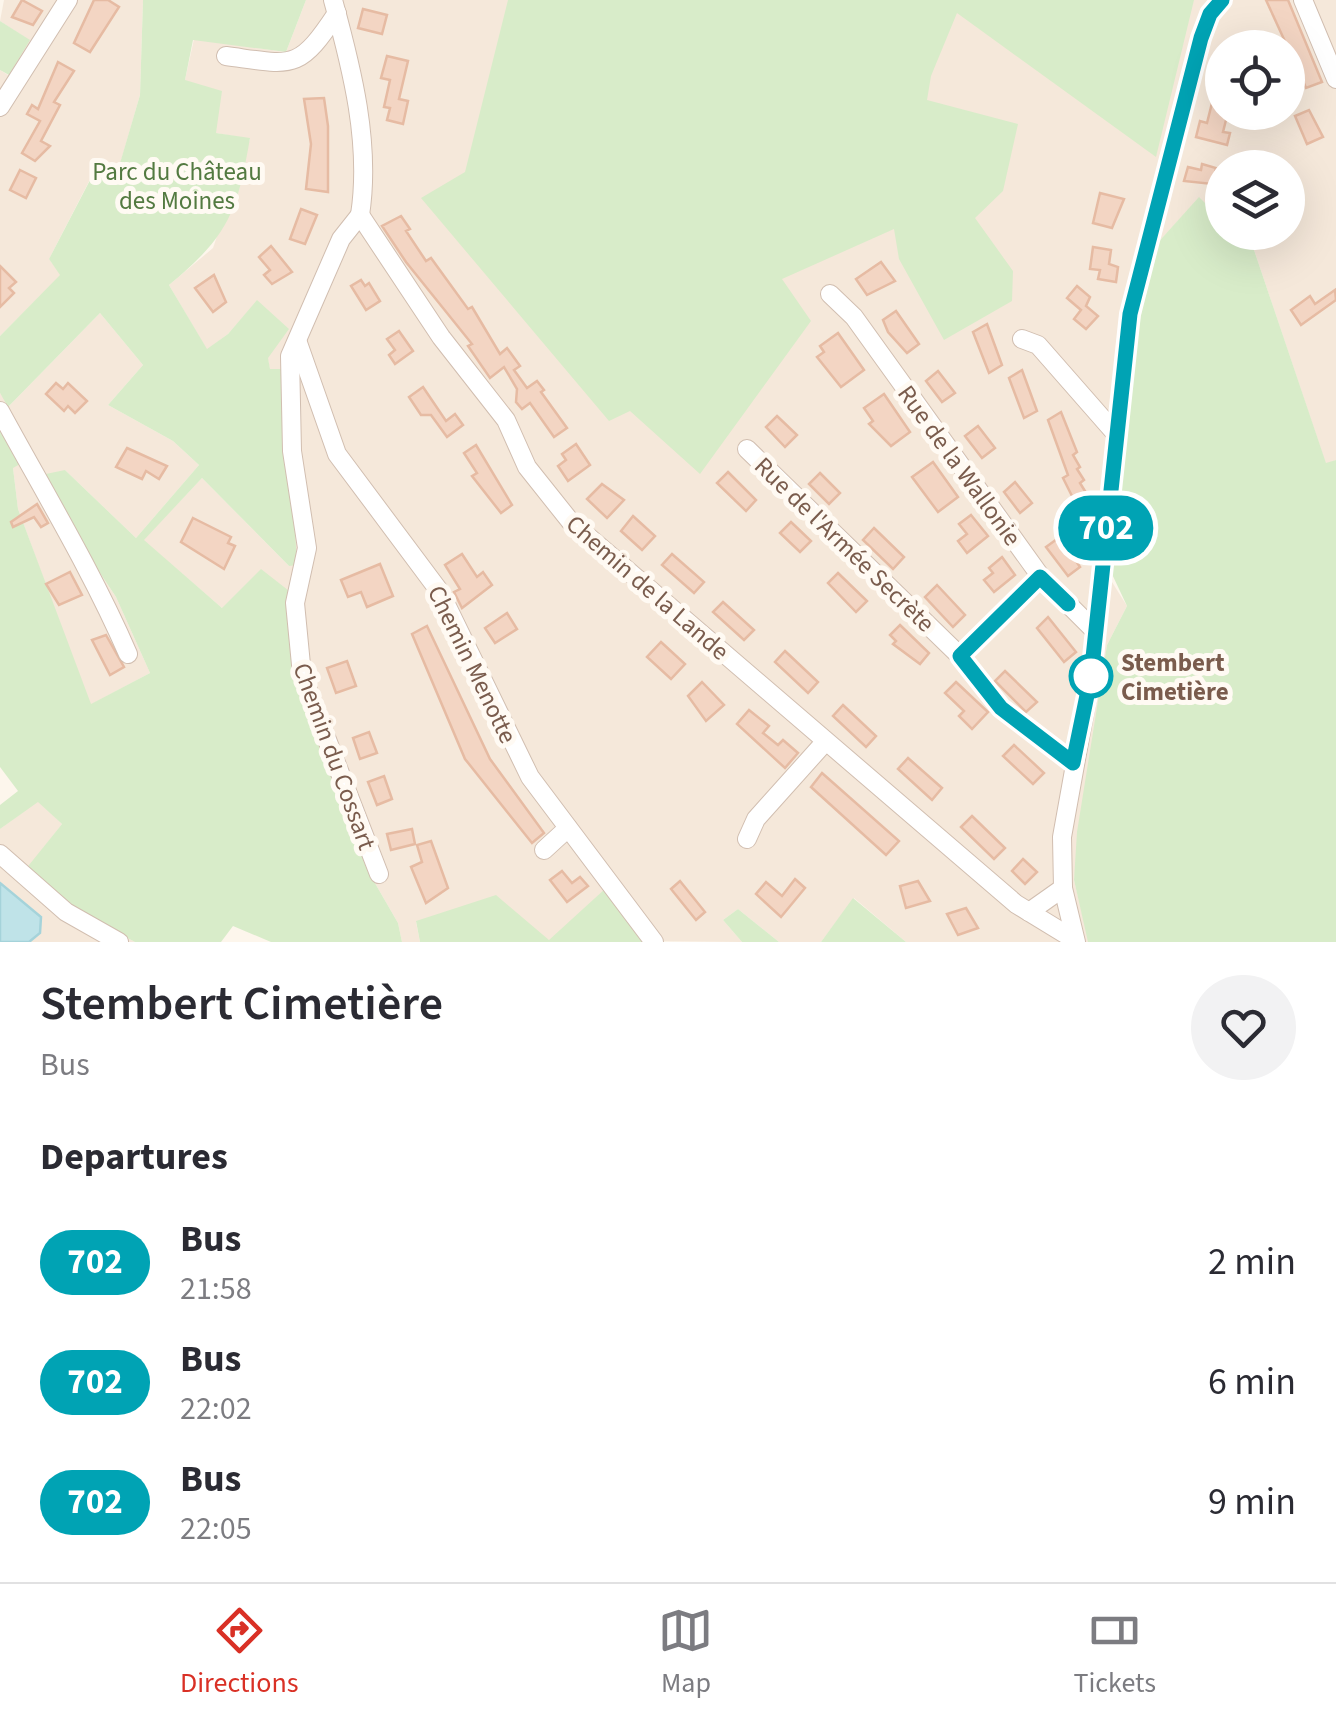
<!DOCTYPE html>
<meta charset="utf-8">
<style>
:root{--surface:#fff;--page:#f2f2f3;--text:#2b2b33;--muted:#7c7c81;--line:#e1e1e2;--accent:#d93025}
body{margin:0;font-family:"Source Sans 3",sans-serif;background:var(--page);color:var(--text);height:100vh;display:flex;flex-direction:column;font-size:38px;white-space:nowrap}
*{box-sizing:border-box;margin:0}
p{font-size:32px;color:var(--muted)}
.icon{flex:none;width:55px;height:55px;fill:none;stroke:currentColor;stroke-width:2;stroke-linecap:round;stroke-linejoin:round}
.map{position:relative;height:942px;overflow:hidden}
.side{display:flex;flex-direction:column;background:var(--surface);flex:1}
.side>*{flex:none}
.badge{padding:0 20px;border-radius:32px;font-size:35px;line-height:65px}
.fabs{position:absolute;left:1205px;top:30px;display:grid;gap:20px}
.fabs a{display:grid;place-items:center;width:100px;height:100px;border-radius:50%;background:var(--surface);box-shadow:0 10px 40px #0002;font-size:50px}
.map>.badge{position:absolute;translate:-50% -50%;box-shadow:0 0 0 5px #fff}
h2{padding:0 40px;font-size:38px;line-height:90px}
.round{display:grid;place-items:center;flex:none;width:105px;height:105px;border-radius:52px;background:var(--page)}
.head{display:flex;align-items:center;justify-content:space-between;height:170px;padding:0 40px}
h1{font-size:48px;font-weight:600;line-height:75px}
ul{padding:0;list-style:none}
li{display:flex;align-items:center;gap:30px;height:120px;padding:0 40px}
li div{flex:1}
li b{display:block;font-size:38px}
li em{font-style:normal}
li .badge{min-width:110px;font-weight:700;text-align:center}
.tab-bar{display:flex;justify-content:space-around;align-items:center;height:140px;border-top:2px solid var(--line);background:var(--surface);font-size:28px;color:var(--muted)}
.tab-bar a{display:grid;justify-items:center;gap:5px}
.tab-bar .current{color:var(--accent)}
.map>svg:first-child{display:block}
.residential{fill:#f5e8da;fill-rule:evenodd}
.green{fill:#d8ecc9}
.water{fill:#bfe3e8;stroke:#a5d3da;stroke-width:2.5}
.building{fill:#f3d5c3;stroke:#e6bba3;stroke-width:2.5}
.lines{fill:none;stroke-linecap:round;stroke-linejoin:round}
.minor-casing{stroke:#d1beb0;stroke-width:20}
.minor{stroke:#fff;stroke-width:18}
.line-casing{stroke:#fff;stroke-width:22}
.line{stroke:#00a3b4;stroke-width:15}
.stop-dot{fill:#fff;stroke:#00a3b4;stroke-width:5}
.labels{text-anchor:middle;stroke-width:10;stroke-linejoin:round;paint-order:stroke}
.park-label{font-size:25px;fill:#537a41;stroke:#fffaf3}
.street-label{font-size:25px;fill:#7a5c4d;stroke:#fffaf3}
.stop-label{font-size:25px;font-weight:bold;fill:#7a5c4d;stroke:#fffaf3;text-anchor:start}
</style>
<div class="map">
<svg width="1336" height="942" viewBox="0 0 1336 942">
<rect width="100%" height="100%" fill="#fdf6ec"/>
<!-- residential -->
<g class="residential">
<polygon points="4,0 143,0 140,95 118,171 100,160 49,259 61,275 0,336 0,70 8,75 29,40 0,21"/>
<path d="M 306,0 L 1336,0 L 1336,460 L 1326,464 L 1254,250 L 1236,233 L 1288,232 L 1288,168 L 1222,168 L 1222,220 L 1199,198 L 1153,248 L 1112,582 L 1127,606 L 1107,645 L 1074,880 L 1089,942 L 906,942 L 854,898 L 821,942 L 779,942 L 738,909 L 723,920 L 742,942 L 549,940 L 416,922 L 420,942 L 402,942 L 398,923 L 372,878 L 297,685 L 222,608 L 143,540 L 202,478 L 289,566 L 285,369 L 270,370 L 257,301 L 228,334 L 207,350 L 169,285 L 213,248 L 250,139 L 216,133 L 185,80 L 194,39 L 286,52 ZM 1222,48 L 1288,48 L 1288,112 L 1222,112 Z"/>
<polygon points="100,313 143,365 108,405 173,441 199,465 136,538 65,470 48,496 116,597 150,673 90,705 18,509 13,468 0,427 0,393 9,406"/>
<polygon points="38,801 62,824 26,870 73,909 135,942 0,942 0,829"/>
</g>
<!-- green -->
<g class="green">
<path d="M 143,0 L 306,0 L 286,52 L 193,40 L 185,80 L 222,91 L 216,133 L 250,138 C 237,214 228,236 169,285 L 207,349 L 228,334 L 257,300 L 289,329 L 268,358 L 270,369 L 286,369 L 297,565 L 289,566 L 202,478 L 144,540 L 222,608 L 261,569 L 293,594 L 297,685 L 372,878 L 398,923 L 402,942 L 271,942 L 233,926 L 221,942 L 135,942 L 73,909 L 25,870 L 62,824 L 38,802 L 0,829 L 0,805 L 18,791 L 0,767 L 0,427 L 20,464 L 13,468 L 18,509 L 91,704 L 150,673 L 116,597 L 48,495 L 41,475 L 65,470 L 136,538 L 199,465 L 173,441 L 108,405 L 143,365 L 100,313 L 8,407 L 0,393 L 0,336 L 60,275 L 49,259 L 101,159 L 118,170 L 140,95 Z"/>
<polygon points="508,0 1194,0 1156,157 957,13 931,76 927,100 1018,124 1003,191 975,218 1013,271 1012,301 944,340 899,259 894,229 782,279 811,321 700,474 630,411 609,421 421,198 465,172"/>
<polygon points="0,21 30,40 9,75 0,70"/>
<polygon points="1199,197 1222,220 1222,232 1236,233 1254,250 1326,463 1336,460 1336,942 1088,942 1074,880 1077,832 1107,645 1127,606 1111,572 1126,398 1153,248"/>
<polygon points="606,888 647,942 420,942 416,921 496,895 549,940"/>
<polygon points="853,898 906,942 821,942"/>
<polygon points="738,909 779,942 742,942 723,920"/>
</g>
<!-- water -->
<polygon class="water" points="0,883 41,917 40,933 29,942 0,942"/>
<!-- building -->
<g class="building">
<polygon points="22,0 42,11 33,25 12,17"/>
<polygon points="94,0 108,0 119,7 90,52 74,43"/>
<polygon points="1266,0 1288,0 1322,82 1306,88 1298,69 1288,73 1288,48"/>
<polygon points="363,9 387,15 382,34 358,28"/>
<polygon points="387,56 408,61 399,99 408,101 403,124 387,120 390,108 384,107 390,80 381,78"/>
<polygon points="58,62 74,71 54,102 60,105 41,141 50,146 35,161 22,153 40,121 27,114 32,105 38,109"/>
<polygon points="1214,95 1222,97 1222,112 1228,112 1223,132 1230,133 1227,145 1196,137 1200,121 1207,123"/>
<polygon points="324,98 328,126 328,192 306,189 311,144 304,99"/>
<polygon points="1309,110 1323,137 1307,144 1295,116"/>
<polygon points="1202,164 1216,168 1212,184 1184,181 1188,167 1201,170"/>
<polygon points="20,170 36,178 26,198 10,190"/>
<polygon points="1100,193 1124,199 1112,228 1093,223"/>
<polygon points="301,209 317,215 305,244 290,239"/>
<polygon points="401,216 410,229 406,231 426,261 431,258 468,309 472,307 500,354 507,348 520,366 514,370 527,388 537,381 544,390 541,392 567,428 554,437 530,403 522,409 516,402 517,389 504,367 490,378 468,346 472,344 406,262 382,226"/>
<polygon points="271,246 292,272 272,284 264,275 270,270 259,257"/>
<polygon points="1093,247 1111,250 1109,264 1118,267 1116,282 1098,279 1100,270 1090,269"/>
<polygon points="881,262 895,281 867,295 856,279"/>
<polygon points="0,266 16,282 9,288 14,293 0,307"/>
<polygon points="214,275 226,302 213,312 195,288"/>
<polygon points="361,280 365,286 369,283 380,301 366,310 351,286"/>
<polygon points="1077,286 1090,297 1086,306 1098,316 1086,329 1074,319 1081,310 1067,298"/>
<polygon points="1335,290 1336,300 1301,325 1291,310 1310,296 1315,304"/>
<polygon points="896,311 919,344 907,353 888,332 883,320"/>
<polygon points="987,324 1002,365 989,373 973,332"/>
<polygon points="399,331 413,351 395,364 389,355 395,350 387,339"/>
<polygon points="838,333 864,370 841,387 817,357 824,352 820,346"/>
<polygon points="1022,370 1037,411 1024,418 1009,378"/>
<polygon points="938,371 955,393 942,402 926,381"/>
<polygon points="56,383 63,389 68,383 87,401 75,413 68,406 64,411 46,394"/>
<polygon points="423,387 446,421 455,414 463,425 447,437 431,415 421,415 409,397"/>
<polygon points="884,394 910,432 891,446 869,424 873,421 864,408"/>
<polygon points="1061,412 1077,452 1073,455 1080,467 1077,469 1084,480 1080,483 1088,496 1076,504 1063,478 1068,475 1048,420"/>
<polygon points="777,416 797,435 785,447 766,427"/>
<polygon points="978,426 995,448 982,458 965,436"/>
<polygon points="576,444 590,465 568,481 558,466 566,460 562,454"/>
<polygon points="476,445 512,505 501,513 472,476 477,473 464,453"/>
<polygon points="127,448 167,466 159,479 146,471 142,479 116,467"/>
<polygon points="933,462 958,497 938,512 912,477"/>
<polygon points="728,472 756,500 746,511 717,483"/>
<polygon points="820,473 840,493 829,504 809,484"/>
<polygon points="1015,482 1032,503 1020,513 1004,492"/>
<polygon points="602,484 624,500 607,518 587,499"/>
<polygon points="37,504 48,523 41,527 34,517 13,527 11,522"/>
<polygon points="971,515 988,536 967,553 958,541 967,534 959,524"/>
<polygon points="633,516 655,536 642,550 621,531"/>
<polygon points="193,518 231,537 228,543 235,546 224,569 181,542"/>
<polygon points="791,522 811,541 800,552 780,533"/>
<polygon points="1075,526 1083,539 1068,549 1080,567 1068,576 1046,547"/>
<polygon points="874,528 904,557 893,569 863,540"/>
<polygon points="462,554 477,577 483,572 492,585 462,608 454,592 460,589 445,565"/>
<polygon points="672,554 704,582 694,593 662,565"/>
<polygon points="1002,557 1015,575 994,592 984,580 993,573 989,568"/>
<polygon points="380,564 393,596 367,607 361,592 348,597 341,580"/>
<polygon points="70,572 82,595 59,605 46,584"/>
<polygon points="838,573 867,601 856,612 828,583"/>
<polygon points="937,585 965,615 953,627 925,597"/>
<polygon points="723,602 754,630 744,640 713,612"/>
<polygon points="507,613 517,629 495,643 485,628"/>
<polygon points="1048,617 1076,652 1064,662 1037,628"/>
<polygon points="900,625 929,653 920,664 893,644 896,641 890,635"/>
<polygon points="427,626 490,759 544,833 532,843 465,759 412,634"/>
<polygon points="106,635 124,667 110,675 92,640"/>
<polygon points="661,642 685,664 671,679 647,657"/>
<polygon points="785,651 818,682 808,693 775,662"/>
<polygon points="347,661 356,686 336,693 327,668"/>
<polygon points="1005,671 1037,702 1026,712 995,681"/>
<polygon points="702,682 724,705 706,721 688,696"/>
<polygon points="956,682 988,712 972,729 959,716 964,711 945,693"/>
<polygon points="843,705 876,736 866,747 833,716"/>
<polygon points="749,710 769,726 763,733 778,745 783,740 798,753 785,768 737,724"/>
<polygon points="369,732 377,753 360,759 353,738"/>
<polygon points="1014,745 1044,773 1033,784 1003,756"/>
<polygon points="908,758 942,788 932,800 898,769"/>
<polygon points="822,773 899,841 886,855 811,787"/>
<polygon points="384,776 392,799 377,805 368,782"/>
<polygon points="972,816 1005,848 994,859 961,827"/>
<polygon points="412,829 415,844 391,850 387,834"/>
<polygon points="431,841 448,888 426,903 411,867 422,862 417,845"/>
<polygon points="1023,859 1037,872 1025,884 1012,871"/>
<polygon points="562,871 572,883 580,877 588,886 567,902 550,880"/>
<polygon points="795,879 805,888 781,917 756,894 766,882 782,896"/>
<polygon points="680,881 705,912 696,920 671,889"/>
<polygon points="918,881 930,901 906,908 900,886"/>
<polygon points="966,908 978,928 958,935 947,914"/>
</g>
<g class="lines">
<!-- minor casing -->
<g class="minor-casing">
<g id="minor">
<path d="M 333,0 C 352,69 371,144 360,215"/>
<polyline points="1303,0 1336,79"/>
<path d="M 226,56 C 293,65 298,72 337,13"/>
<polyline points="0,107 68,0"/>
<polyline points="360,215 441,337 506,420 527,467 570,521 1016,904 1075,940"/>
<polyline points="360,215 341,239 290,356 292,451 307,548 295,603 302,675 379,874"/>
<polyline points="830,294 854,317 1041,577 1095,631"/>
<polyline points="1022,339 1038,345 1116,434"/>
<polyline points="298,343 337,454 440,592 530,777 654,942"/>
<path d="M 0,411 C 44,492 91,569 128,654"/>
<polyline points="747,449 960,656 1001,708 1073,763"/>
<polyline points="960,656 1041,577"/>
<polyline points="747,839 756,819 825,742"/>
<polyline points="544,850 568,828"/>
<polyline points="0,854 66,912 119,942"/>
<polyline points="1029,912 1063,888"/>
<polyline points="1076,942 1063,888 1062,837 1091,676 1130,314 1201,38 1210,14 1222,0"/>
</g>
</g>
<!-- minor -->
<use href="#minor" class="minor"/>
</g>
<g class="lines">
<!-- line casing -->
<g class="line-casing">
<polyline id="line" points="1068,604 1040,577 960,656 1001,708 1073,763 1091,676 1130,314 1201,38 1210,14 1222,0"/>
</g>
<!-- line -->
<use href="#line" class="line"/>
</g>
<!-- markers -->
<circle class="stop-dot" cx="1091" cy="676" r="20"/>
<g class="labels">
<!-- park labels -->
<g class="park-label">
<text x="177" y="180">Parc du Château<tspan x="177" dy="29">des Moines</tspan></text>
</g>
<!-- street labels -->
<g class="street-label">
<text transform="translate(960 465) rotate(54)" y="9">Rue de la Wallonie</text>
<text transform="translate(845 544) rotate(44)" y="9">Rue de l'Armée Secrète</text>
<text transform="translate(648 587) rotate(41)" y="9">Chemin de la Lande</text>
<text transform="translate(473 664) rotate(64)" y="9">Chemin Menotte</text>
<text transform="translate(335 756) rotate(70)" y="9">Chemin du Cossart</text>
</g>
<!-- stop labels -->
<g class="stop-label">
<text x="1121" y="671">Stembert<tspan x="1121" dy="29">Cimetière</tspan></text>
</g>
</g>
</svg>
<div class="fabs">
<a><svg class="icon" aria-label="locate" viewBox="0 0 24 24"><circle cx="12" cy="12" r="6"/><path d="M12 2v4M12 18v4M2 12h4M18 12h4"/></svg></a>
<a><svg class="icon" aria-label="layers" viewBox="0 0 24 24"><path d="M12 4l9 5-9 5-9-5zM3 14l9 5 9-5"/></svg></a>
</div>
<b class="badge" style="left:1106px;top:528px;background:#00a3b4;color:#fff">702</b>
</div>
<section class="side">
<div class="head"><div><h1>Stembert Cimetière</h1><p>Bus</p></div><a class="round"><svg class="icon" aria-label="heart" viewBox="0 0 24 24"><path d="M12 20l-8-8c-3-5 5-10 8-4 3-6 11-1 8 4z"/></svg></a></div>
<h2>Departures</h2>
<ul>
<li><span class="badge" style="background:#00a3b4;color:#fff">702</span><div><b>Bus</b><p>21:58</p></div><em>2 min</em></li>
<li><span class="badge" style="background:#00a3b4;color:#fff">702</span><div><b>Bus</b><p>22:02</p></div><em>6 min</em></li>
<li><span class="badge" style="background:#00a3b4;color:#fff">702</span><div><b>Bus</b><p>22:05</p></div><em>9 min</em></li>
</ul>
</section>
<nav class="tab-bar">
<a class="current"><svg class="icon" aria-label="directions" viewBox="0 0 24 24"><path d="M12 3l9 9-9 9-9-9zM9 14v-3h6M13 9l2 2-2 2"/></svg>Directions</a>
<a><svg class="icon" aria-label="map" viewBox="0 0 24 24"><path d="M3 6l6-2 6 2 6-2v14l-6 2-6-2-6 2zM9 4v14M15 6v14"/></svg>Map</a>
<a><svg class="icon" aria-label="tickets" viewBox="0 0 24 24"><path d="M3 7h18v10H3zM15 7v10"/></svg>Tickets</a>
</nav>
